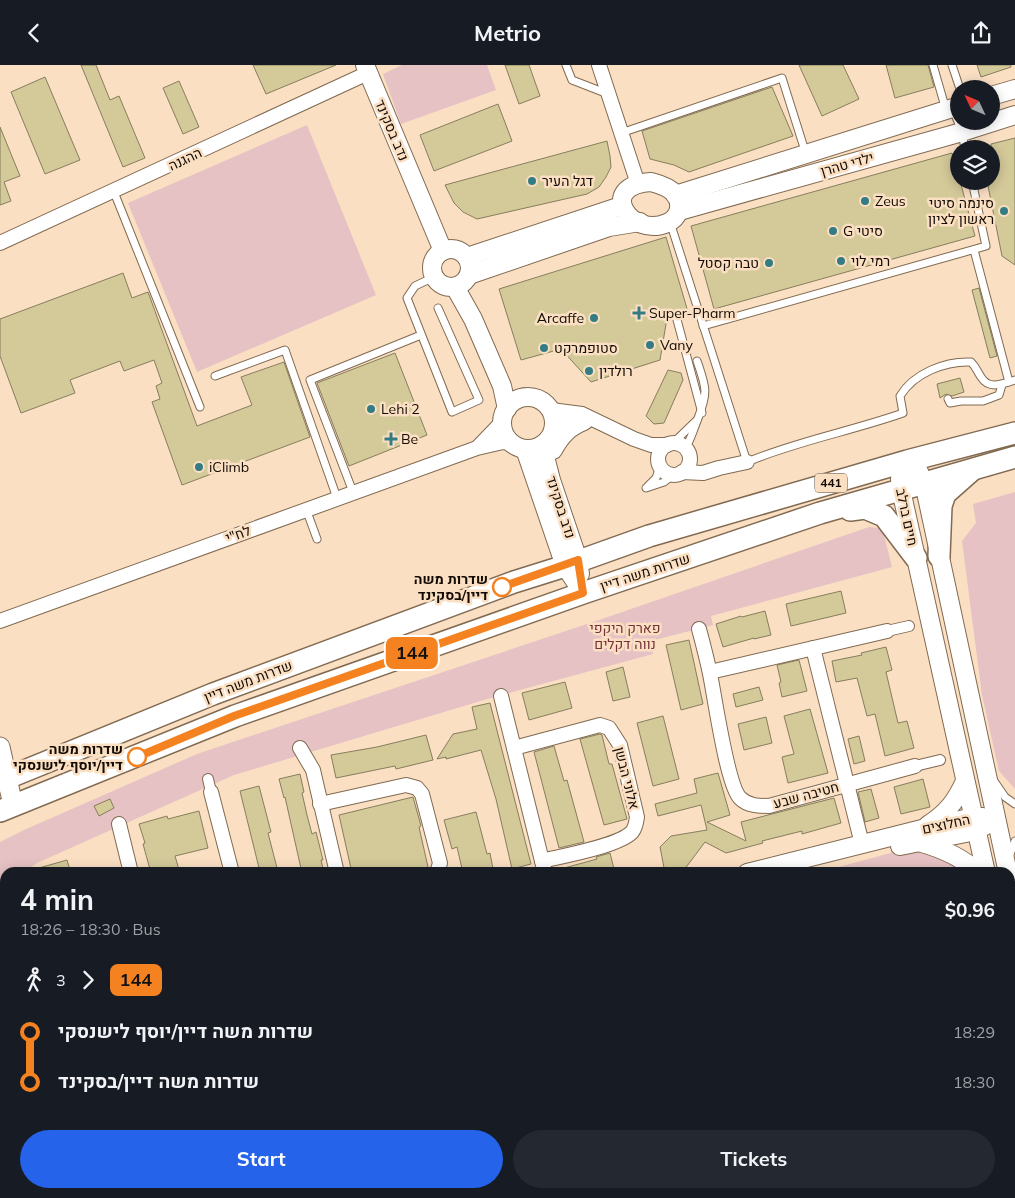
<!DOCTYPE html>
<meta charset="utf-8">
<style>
:root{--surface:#171b24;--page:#242831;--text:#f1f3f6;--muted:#9ea1a6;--accent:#2563eb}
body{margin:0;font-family:Mulish,Heebo,sans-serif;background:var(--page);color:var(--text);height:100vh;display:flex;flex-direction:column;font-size:19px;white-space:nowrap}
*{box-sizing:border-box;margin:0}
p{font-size:16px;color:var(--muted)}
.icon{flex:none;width:28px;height:28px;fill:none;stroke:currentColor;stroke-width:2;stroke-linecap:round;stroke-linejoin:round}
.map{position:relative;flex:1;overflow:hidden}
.details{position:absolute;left:0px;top:802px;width:1015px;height:331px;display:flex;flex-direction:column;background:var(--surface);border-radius:15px 15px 0 0;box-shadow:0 2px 12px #0003}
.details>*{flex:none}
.badge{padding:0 10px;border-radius:8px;font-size:18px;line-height:32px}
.needle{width:32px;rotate:314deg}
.buttons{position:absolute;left:950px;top:15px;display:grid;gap:10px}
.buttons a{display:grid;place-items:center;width:50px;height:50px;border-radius:50%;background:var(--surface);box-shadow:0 2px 12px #0003;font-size:25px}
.map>.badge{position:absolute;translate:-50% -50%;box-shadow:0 0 0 2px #fff}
.legs{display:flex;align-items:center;gap:8px;height:55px;padding:0 20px;font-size:16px}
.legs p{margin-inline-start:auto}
.head{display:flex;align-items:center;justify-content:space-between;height:85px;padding:0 20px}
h1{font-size:28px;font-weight:700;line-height:38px}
.action{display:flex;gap:10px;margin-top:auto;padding:10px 20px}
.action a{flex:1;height:58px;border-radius:30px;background:var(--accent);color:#fff;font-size:20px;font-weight:700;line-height:58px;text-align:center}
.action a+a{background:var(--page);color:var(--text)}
ul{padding:0 20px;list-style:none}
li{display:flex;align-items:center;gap:18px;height:50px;font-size:19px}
li i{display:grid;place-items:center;width:8px;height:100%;margin:0 6px;background:currentColor}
li i::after{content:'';width:12px;height:12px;margin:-6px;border:4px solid;border-radius:50%;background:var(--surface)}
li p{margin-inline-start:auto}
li:first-child i{background:linear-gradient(#0000 50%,currentColor 0)}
li:last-child i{background:linear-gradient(currentColor 50%,#0000 0)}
header{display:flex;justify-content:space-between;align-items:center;height:65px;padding:0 20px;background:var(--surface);font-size:22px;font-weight:700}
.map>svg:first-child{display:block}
.green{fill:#e6c2c4}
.building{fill:#d4c999;stroke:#867e5d}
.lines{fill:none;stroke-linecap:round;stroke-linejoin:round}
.service-casing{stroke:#816a51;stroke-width:9}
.pedestrian-casing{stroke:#816a51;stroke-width:12}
.minor-casing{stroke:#816a51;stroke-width:16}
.tertiary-casing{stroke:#816a51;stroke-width:20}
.secondary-casing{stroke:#816a51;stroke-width:21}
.primary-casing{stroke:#816a51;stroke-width:24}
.service{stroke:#fff;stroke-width:7}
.pedestrian{stroke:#fff;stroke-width:10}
.minor{stroke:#fff;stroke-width:14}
.tertiary{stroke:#fff;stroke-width:18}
.secondary{stroke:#fff;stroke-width:19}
.primary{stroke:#fff;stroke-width:21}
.line-1-casing{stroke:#fff;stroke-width:11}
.line-1{stroke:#f58220;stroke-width:8}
.poi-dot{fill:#337c83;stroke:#fadfc3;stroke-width:2}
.stop-1-dot{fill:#fff;stroke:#f58220;stroke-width:2.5}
.labels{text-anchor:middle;stroke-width:5;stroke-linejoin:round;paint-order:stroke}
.shield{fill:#fadfc3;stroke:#584b3d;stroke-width:1}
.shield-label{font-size:12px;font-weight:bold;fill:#130b03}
.street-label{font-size:14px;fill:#130b03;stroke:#fadfc3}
.poi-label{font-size:14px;fill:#130b03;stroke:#fadfc3;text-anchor:start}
.stop-label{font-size:14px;font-weight:bold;fill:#130b03;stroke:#fadfc3;text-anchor:end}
.park-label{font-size:14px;fill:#75323a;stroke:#fadfc3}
</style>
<header><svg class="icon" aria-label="back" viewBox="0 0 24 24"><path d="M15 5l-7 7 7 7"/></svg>Metrio<svg class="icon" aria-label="share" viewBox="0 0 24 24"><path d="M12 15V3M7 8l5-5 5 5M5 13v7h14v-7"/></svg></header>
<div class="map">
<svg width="1015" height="1133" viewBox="0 0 1015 1133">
<rect width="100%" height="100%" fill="#fadfc3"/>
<!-- green -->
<g class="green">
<polygon points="402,0 487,0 496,25 401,59 383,9"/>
<polygon points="307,60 376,230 197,307 128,138"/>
<polygon points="1015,427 1015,724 999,706 982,630 962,476 976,458 973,439"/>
<polygon points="869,462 879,463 884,470 892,502 711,551 713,560 651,576 653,589 494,632 234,710 37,798 23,807 5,808 5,819 0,822 0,777 24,765 197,689 596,556"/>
<path d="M 912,784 C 930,787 950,793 961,807 L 817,808 L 894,787 Z"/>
<polygon points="1010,981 1015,1004 1015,1115 1010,1092"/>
</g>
<!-- building -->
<g class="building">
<polygon points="81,0 96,0 110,35 119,31 145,93 123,102"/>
<polygon points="253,0 336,0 266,29"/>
<polygon points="505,0 529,0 540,31 519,39"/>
<polygon points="799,0 843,0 859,34 822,51"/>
<polygon points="886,0 928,0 934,22 895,33"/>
<polygon points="977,0 1011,0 1011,2 981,12"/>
<polygon points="45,12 80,95 45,109 11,27"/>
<polygon points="179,16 199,62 183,69 163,23"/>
<polygon points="772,22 793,71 689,107 674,100 650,94 642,66"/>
<polygon points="498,39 512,76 434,106 420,70"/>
<polygon points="0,62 20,111 4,117 11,136 0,140"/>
<polygon points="1015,73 1015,200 1002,191 987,116 991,116 991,79"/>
<polygon points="607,76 610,91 611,102 606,112 599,122 587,129 477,154 463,147 454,138 445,120"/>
<polygon points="952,88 959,116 960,116 975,171 714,244 691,161"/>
<polygon points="666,172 688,247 681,249 678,246 674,246 671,252 667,253 660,295 591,317 561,284 521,295 499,224"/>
<polygon points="123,208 132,233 148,227 197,361 252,340 241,312 284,297 310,372 182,420 152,337 160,334 156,321 162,318 154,295 124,306 120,296 70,315 75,328 21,348 0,291 0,254"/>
<polygon points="979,223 997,291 990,293 972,225"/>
<polygon points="395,288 427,370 349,401 317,318"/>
<polygon points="668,305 681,308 683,315 664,358 654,359 646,351"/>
<polygon points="960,313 964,327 952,331 946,329 940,333 937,319"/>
<polygon points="841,526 846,548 791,561 786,539"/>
<polygon points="765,546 771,570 754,574 754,573 723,582 716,559 741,551 742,552"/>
<polygon points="689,575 703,639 681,645 666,580"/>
<polygon points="886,582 892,605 886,607 898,658 907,656 914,683 885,691 875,649 867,651 857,613 836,617 832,596 862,590 861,588"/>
<polygon points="799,595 807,626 782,632 779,618 781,617 777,600"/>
<polygon points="623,602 630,632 613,636 606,607"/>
<polygon points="565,617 572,643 529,655 522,628"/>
<polygon points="759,622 763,635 736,642 733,629"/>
<polygon points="490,638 531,799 512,804 496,734 481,685 446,694 446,692 437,694 453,669 477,664 472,642"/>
<polygon points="810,644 828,708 788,718 782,692 794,689 784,651"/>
<polygon points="663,651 679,714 653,721 637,658"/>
<polygon points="766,652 772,678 744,685 738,659"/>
<polygon points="600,669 602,670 609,699 612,699 627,754 604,760 580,674"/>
<polygon points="426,670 433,695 396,704 395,701 336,713 331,690 377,682"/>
<polygon points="859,671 865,696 854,699 848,674"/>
<polygon points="554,681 564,716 567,715 584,777 559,783 534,687"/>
<polygon points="718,708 730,750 707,757 746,776 741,757 834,733 841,758 802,769 802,766 762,776 763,778 726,788 705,777 684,805 665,808 660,782 671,771 707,765 701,740 658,751 655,739 697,728 694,714"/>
<polygon points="300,709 304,727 302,728 307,750 312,769 316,767 323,795 321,795 324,808 302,808 285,732 284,733 279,714"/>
<polygon points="923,714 930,742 901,749 894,722"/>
<polygon points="259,721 271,767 268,768 277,803 260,807 240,726"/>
<polygon points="871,724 879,753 865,757 858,727"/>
<polygon points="413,732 421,761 419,762 428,802 406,808 352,808 339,750"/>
<polygon points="110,734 114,743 99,751 94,741"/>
<polygon points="199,746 208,783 175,791 180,808 151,808 143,779 145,778 139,759 167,751 168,754"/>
<polygon points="476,747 487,789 490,788 493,804 478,808 463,808 457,782 452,784 444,755"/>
<polygon points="610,788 615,808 558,808 557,805 597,794 596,792"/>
<polygon points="67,795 70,805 63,808 32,808 32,805"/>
</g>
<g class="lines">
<!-- service casing -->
<g class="service-casing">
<g id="service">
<polyline points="566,0 572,15 608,29"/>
<polyline points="933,0 946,45"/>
<polyline points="952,0 960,24"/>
<polyline points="953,44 962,67 965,84"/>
<polyline points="621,68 782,13 806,89"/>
<polyline points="114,127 200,342"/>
<path d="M 670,157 L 747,397 C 797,376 852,366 903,348 L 900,331 C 914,308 945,296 971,297 C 976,302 977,306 981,312 C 989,325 1002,319 1015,315"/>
<polyline points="974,185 1009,317"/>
<polyline points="434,212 415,221 407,233 452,347 479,335 438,243"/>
<polyline points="676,251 702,348"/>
<polyline points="703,261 986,181 972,116"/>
<polyline points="215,311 285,285 337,433"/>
<polyline points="948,334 950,338 961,336 983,336 999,330 1002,320"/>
<polyline points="672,379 697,355"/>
<path d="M 685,384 C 691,374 693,366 697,356 C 708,328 707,324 697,296"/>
<polyline points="648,421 656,413 660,402"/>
<polyline points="646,423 664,417 673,410"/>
<polyline points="353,427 310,315 421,270"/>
<polyline points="306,444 317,474"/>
<polyline points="994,716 1005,732 1015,739"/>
<polyline points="1009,792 1015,776"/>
</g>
</g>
<!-- pedestrian casing -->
<g class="pedestrian-casing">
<g id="pedestrian">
<polyline points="887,566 909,561"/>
<polyline points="915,701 940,695"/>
<polyline points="208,714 211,727"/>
</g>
</g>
<!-- minor casing -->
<g class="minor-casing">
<g id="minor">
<polyline points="599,0 638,119"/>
<polyline points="0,178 368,8"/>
<polyline points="551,345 582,349 634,374 651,380 667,380"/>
<path d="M 554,361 C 563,354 568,354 579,355"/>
<circle cx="674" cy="394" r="16"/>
<polyline points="478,382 503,356"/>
<polyline points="682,407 703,408 719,403 747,397"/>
<polyline points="0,556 477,383 503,377 513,379"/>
<path d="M 699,564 C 703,579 707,594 710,609 C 715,633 727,720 740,733 C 748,741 759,741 769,741 L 915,701"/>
<polyline points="813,583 862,779"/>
<polyline points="710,607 887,566"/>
<polyline points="501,631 545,808"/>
<polyline points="300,683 313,705 337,808"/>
<path d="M 514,683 L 600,660 L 609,663 L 620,680 L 637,752 C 636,757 636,762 632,767 C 619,781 562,791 542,796"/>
<polyline points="211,727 232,808"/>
<polyline points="320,739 406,720 417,723 422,729 440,798 437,808"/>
<polyline points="119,759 131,808"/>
<polyline points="0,914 5,913"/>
<polyline points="0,1065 5,1060"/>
<polyline points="310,1129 311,1133"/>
<polyline points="518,1129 518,1133"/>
<polyline points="86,1133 92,1129"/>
<polyline points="619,1133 621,1129"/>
</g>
</g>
<!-- tertiary casing -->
<g class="tertiary-casing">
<g id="tertiary">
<polyline points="365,0 443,186"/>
<polyline points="991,31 1015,24"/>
<path d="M 651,117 C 659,119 669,122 675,129 C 683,140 679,153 667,158 C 631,174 595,121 651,117 Z"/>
<polyline points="675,130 959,41"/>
<polyline points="679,146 962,67 1015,50"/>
<circle cx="451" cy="203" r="19"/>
<polyline points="467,192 621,141"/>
<polyline points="469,210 609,162 640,157"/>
<polyline points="455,222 473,254 502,321 507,344"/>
<circle cx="528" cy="358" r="26"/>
<polyline points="542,380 551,415 578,495 580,509"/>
<polyline points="525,384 565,501 583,528"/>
<path d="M 553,385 C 561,370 569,362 584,356"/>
<path d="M 928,760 C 947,748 956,736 965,716"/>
<path d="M 922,778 C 943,784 962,792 979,808"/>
<polyline points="900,781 976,766 986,760"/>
<polyline points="747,808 922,764 973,752 983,752"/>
<polyline points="986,808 901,425 900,414 907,396 919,407 924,418 1008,808"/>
<polyline points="1010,817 1015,840"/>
<polyline points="1010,918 1015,941"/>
<polyline points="0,979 5,978"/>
<polyline points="795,1129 796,1133"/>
</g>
</g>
<!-- secondary casing -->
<g class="secondary-casing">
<polyline id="secondary" points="0,682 13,740"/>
</g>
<!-- primary casing -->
<g class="primary-casing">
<g id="primary">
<polyline points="850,445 865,443 884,451 916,493"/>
<polyline points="939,491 941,441 945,429 971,406"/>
<polyline points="0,716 213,629 514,517 565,501 649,471 907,396 1015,368"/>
<polyline points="0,746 235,651 583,528 820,448 1015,392"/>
</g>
</g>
<!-- service -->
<use href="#service" class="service"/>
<!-- pedestrian -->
<use href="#pedestrian" class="pedestrian"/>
<!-- minor -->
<use href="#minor" class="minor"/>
<!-- tertiary -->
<use href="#tertiary" class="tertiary"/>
<!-- secondary -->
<use href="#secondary" class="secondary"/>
<!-- primary -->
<use href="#primary" class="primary"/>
</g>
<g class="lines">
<!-- line-1 casing -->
<g class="line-1-casing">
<polyline id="line-1" points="137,692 234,651 583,528 578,495 502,522"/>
</g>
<!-- line-1 -->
<use href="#line-1" class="line-1"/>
</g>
<!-- markers -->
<g class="poi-dot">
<circle cx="532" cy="116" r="5"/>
<circle cx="865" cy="136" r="5"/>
<circle cx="1004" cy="146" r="5"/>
<circle cx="833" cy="166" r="5"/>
<circle cx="841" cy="196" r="5"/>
<circle cx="769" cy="198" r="5"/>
<path d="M636.5 240.5h5v5h5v5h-5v5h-5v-5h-5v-5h5z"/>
<circle cx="594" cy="253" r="5"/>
<circle cx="650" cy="280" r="5"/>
<circle cx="544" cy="283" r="5"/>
<circle cx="589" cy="306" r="5"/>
<circle cx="371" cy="344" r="5"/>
<path d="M388.5 366.5h5v5h5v5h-5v5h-5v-5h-5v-5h5z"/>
<circle cx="199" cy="402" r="5"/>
</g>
<g class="stop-1-dot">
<circle cx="502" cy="522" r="9"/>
<circle cx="137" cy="692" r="9"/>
</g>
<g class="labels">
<!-- shield labels -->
<rect class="shield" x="815" y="408.5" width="32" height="19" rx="4"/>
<g class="shield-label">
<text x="831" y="422">441</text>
</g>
<!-- street labels -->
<g class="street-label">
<text transform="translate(392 65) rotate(67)" y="5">נדב בסקינד</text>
<text transform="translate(185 94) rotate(-25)" y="5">ההגנה</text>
<text transform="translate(847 99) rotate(-16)" y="5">ילדי טהרן</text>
<text transform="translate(561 442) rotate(72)" y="5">נדב בסקינד</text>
<text transform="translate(907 452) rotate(78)" y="5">חיים ברלב</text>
<text transform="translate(238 469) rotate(-20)" y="5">לח"י</text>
<text transform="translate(645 507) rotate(-18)" y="5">שדרות משה דיין</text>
<text transform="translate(248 616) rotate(-21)" y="5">שדרות משה דיין</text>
<text transform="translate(627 713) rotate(76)" y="5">אלוני הבשן</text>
<text transform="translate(806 730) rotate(-15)" y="5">חטיבה שבע</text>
<text transform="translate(946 759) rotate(-12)" y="5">החלוצים</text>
</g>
<!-- poi labels -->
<g class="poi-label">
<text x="542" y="121">דגל העיר</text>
<text x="875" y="141">Zeus</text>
<text x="994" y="143" text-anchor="end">סינמה סיטי<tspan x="994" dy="16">ראשון לציון</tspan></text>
<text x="843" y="171">G סיטי</text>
<text x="851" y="201">רמי לוי</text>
<text x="759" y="203" text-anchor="end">טבה קסטל</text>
<text x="649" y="253">Super-Pharm</text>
<text x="584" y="258" text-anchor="end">Arcaffe</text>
<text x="660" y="285">Vany</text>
<text x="554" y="288">סטופמרקט</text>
<text x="599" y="311">רולדין</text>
<text x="381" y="349">Lehi 2</text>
<text x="401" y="379">Be</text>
<text x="209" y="407">iClimb</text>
</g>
<!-- stop labels -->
<g class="stop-label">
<text x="488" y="519">שדרות משה<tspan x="488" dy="16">דיין/בסקינד</tspan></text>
<text x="123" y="689">שדרות משה<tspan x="123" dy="16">דיין/יוסף לישנסקי</tspan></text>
</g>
<!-- park labels -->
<g class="park-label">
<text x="625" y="568">פארק היקפי<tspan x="625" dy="16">נווה דקלים</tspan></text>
</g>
</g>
</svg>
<div class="buttons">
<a><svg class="needle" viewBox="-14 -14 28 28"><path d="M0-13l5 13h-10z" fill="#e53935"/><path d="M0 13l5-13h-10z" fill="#9ea1a6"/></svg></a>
<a><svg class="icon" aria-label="layers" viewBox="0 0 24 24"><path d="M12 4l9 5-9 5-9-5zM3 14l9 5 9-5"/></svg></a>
</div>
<b class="badge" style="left:412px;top:588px;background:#f58220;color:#111">144</b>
<section class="details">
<div class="head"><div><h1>4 min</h1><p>18:26 – 18:30 · Bus</p></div><b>$0.96</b></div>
<div class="legs"><svg class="icon" aria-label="walk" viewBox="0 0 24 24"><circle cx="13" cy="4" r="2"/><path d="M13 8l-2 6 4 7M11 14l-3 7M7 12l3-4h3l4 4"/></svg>3<svg class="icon" aria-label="forward" viewBox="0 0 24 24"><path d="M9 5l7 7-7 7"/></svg><b class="badge" style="background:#f58220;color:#111">144</b></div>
<ul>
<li><i style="color:#f58220"></i><b>שדרות משה דיין/יוסף לישנסקי</b><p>18:29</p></li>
<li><i style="color:#f58220"></i><b>שדרות משה דיין/בסקינד</b><p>18:30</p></li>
</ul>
<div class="action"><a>Start</a><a>Tickets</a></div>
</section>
</div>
